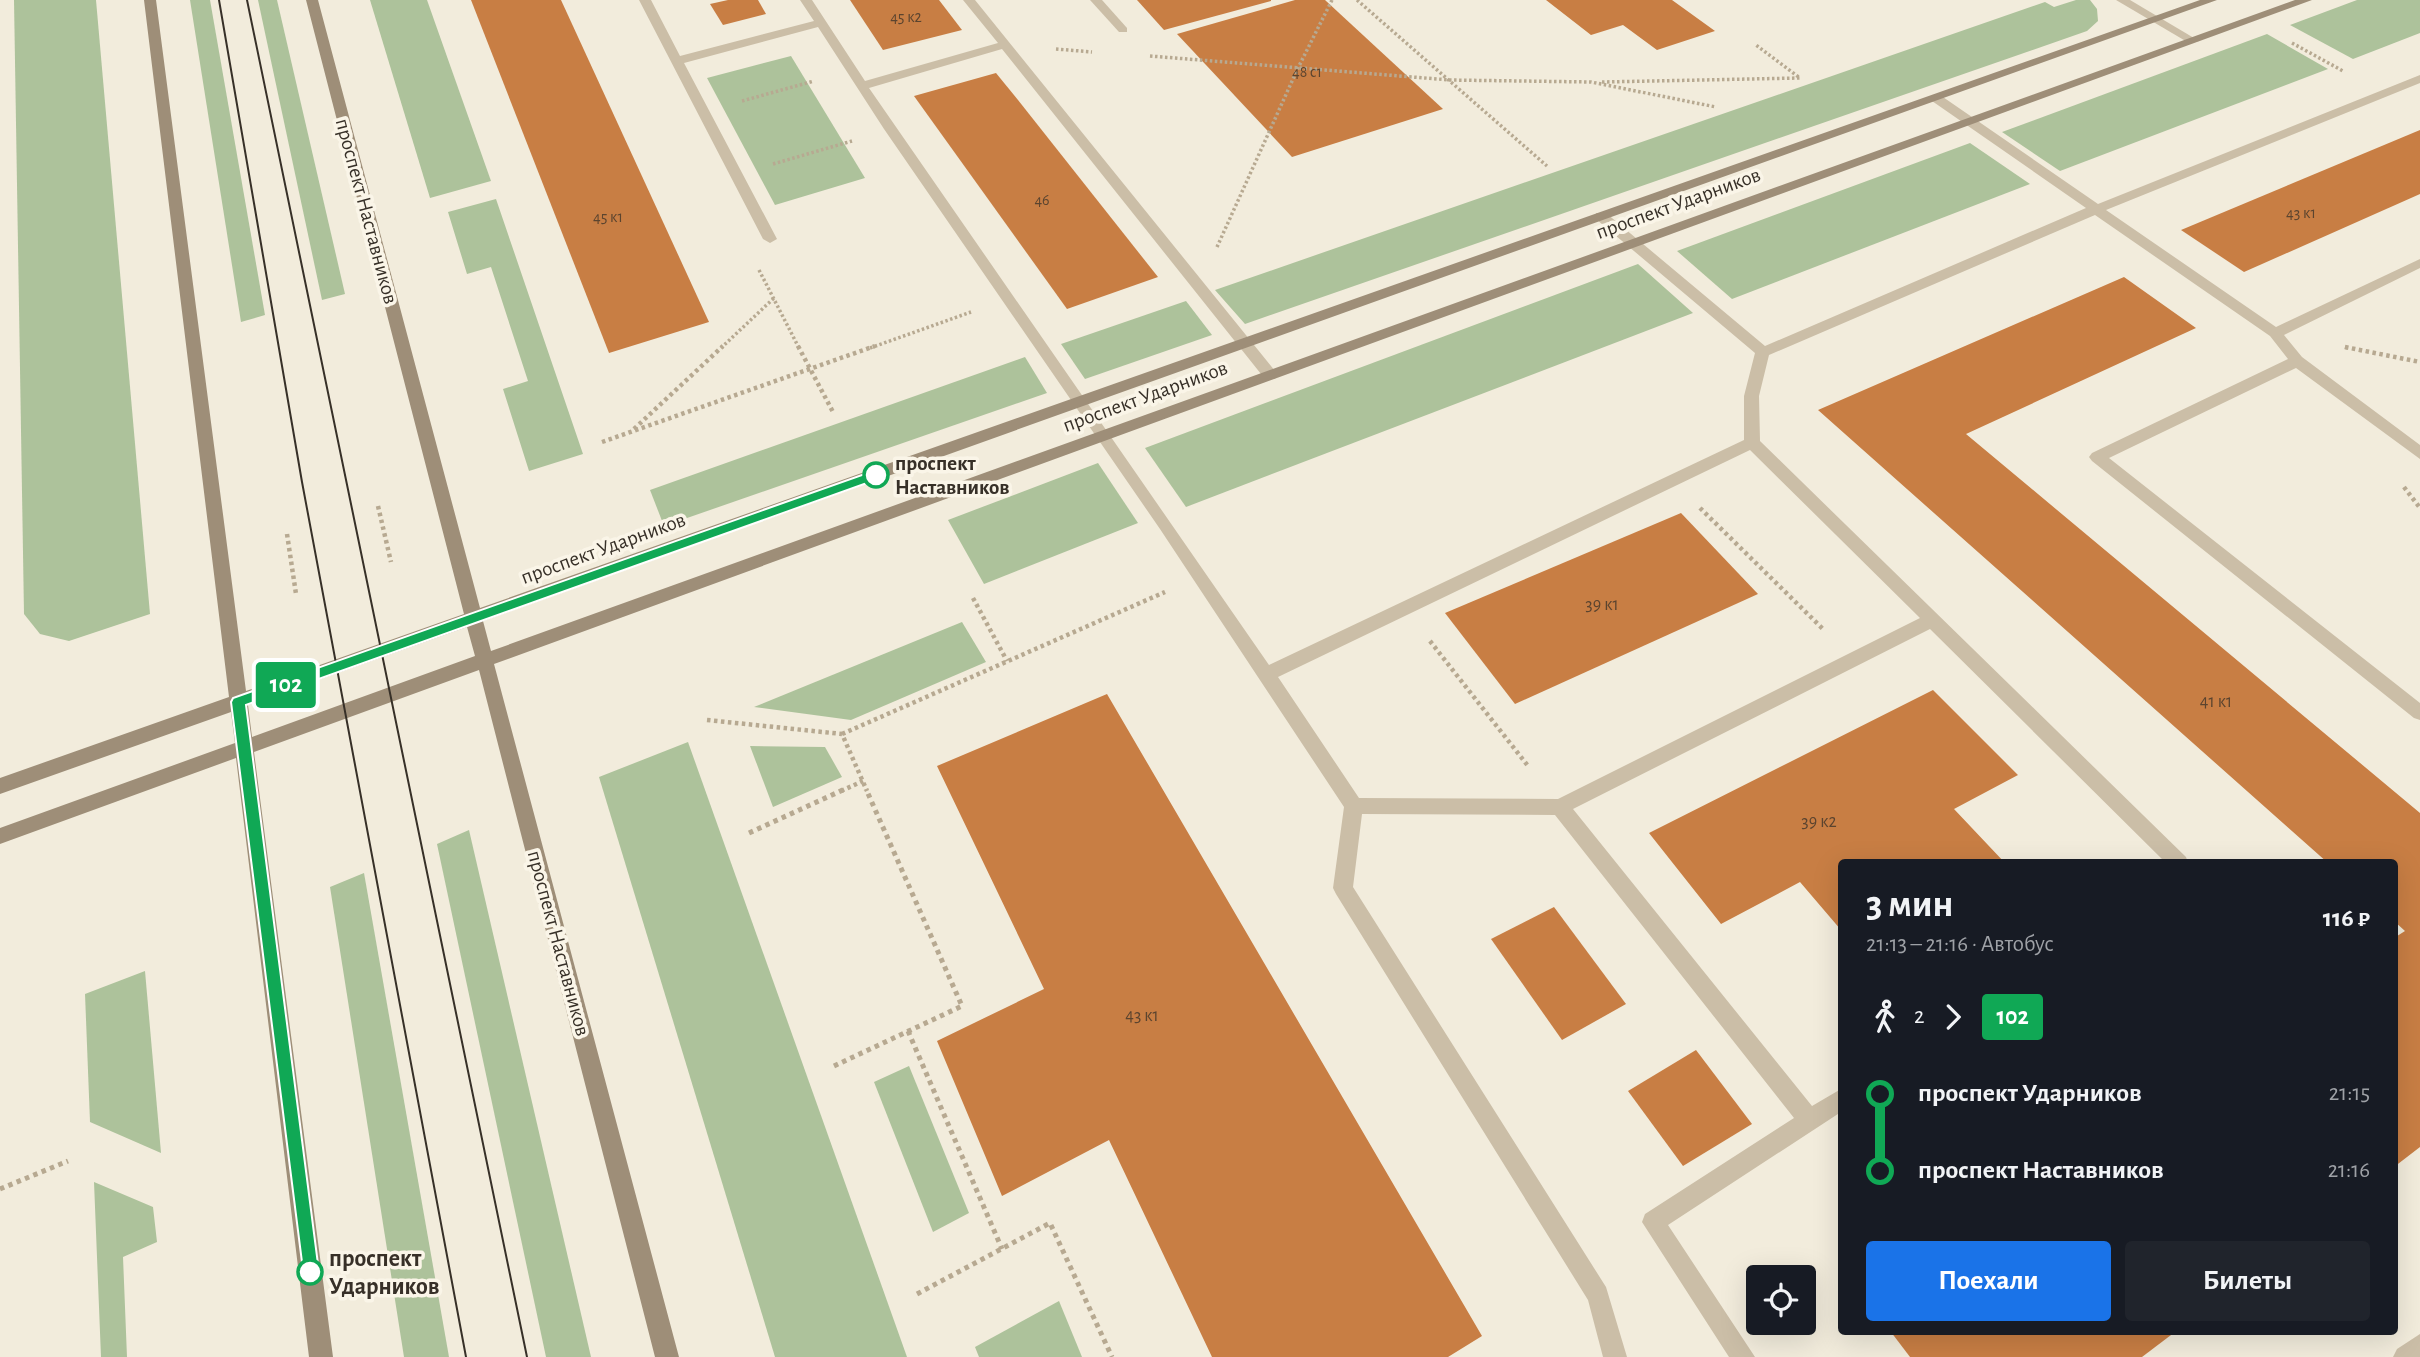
<!DOCTYPE html>
<html lang="ru">
<meta charset="utf-8">
<style>
:root{--surface:#171b24;--page:#20242c;--text:#f1f3f6;--muted:#9ea1a6;--accent:#1a73e8}
body{margin:0;font-family:"Alegreya Sans",sans-serif;background:var(--page);color:var(--text);height:100vh;display:flex;flex-direction:column;font-size:26px;white-space:nowrap}
*{box-sizing:border-box;margin:0}
p{font-size:23px;color:var(--muted)}
.icon{flex:none;width:38px;height:38px;fill:none;stroke:currentColor;stroke-width:2;stroke-linecap:round;stroke-linejoin:round}
.map{position:relative;flex:1;overflow:hidden}
.drawer{position:absolute;left:1838px;top:859px;width:560px;height:476px;display:flex;flex-direction:column;background:var(--surface);border-radius:7px;box-shadow:0 7px 28px #0002}
.drawer>*{flex:none}
.badge{padding:0 14px;border-radius:5px;font-size:24px;line-height:46px}
.fabs{position:absolute;left:1746px;top:1265px;display:grid;gap:14px}
.fabs a{display:grid;place-items:center;width:70px;height:70px;border-radius:7px;background:var(--surface);box-shadow:0 7px 28px #0002;font-size:35px}
.map>.badge{position:absolute;translate:-50% -50%;box-shadow:0 0 0 4px #fff}
.legs{display:flex;align-items:center;gap:10px;height:77px;padding:0 28px;font-size:23px}
.legs p{margin-inline-start:auto}
.head{display:flex;align-items:center;justify-content:space-between;height:119px;padding:0 28px}
h1{font-size:38px;font-weight:700;line-height:52px}
.cta{display:flex;gap:14px;margin-top:auto;padding:14px 28px}
.cta a{flex:1;height:80px;border-radius:7px;background:var(--accent);color:#fff;font-size:28px;font-weight:700;line-height:80px;text-align:center}
.cta a+a{background:var(--page);color:var(--text)}
ul{padding:0 28px;list-style:none}
li{display:flex;align-items:center;gap:24px;height:77px;font-size:26px}
li i{display:grid;place-items:center;width:10px;height:100%;margin:0 9px;background:currentColor}
li i::after{content:'';width:18px;height:18px;margin:-9px;border:5px solid;border-radius:50%;background:var(--surface)}
li p{margin-inline-start:auto}
li:first-child i{background:linear-gradient(#0000 50%,currentColor 0)}
li:last-child i{background:linear-gradient(currentColor 50%,#0000 0)}
.map>svg:first-child{display:block}
.green{fill:#adc29b}
.building{fill:#c87e44}
.lines{fill:none;stroke-linecap:round;stroke-linejoin:round}
.path-far2{stroke:#b7a991;stroke-width:3.5;stroke-dasharray:2.5 2.5;stroke-linecap:butt}
.path-far1{stroke:#b7a991;stroke-width:4.5;stroke-dasharray:3.5 3.5;stroke-linecap:butt}
.path{stroke:#b7a991;stroke-width:5;stroke-dasharray:4.5 4.5;stroke-linecap:butt}
.lane{fill:#cbbea7;fill-rule:evenodd}
.street{fill:#cbbea7;fill-rule:evenodd}
.secondary{fill:#9e8e78;fill-rule:evenodd}
.tram{stroke:#373028;stroke-width:2}
.line-1{fill:#10a855;stroke:#fff;stroke-width:2}
.stop-1-dot{fill:#fff;stroke:#10a855;stroke-width:3.5}
.labels{text-anchor:middle;stroke-width:7;stroke-linejoin:round;paint-order:stroke}
.far-number-label{font-size:16px;fill:#5b442f}
.number-label{font-size:18px;fill:#5b442f}
.street-label{font-size:21px;fill:#373028;stroke:#faf5e8}
.stop-label{font-size:21px;font-weight:bold;fill:#373028;stroke:#faf5e8;text-anchor:start}
.near-stop-label{font-size:24px;font-weight:bold;fill:#373028;stroke:#faf5e8;text-anchor:start}
</style>
<div class="map">
<svg width="2420" height="1357" viewBox="0 0 2420 1357">
<rect width="100%" height="100%" fill="#f2ecdc"/>
<!-- green -->
<g class="green">
<polygon points="14,0 96,0 150,614 69,641 40,634 24,614"/>
<polygon points="190,0 210,0 265,315 241,322"/>
<polygon points="258,0 277,0 345,294 322,300"/>
<polygon points="370,0 427,0 491,181 430,198"/>
<polygon points="2076,0 2090,0 2097,9 2098,21 2087,31 1245,324 1215,290 2045,2 2054,7"/>
<polygon points="2357,0 2420,0 2420,33 2353,59 2290,25"/>
<polygon points="2267,34 2328,69 2060,171 2002,132"/>
<polygon points="791,56 865,178 775,205 707,78"/>
<polygon points="1970,143 2030,184 1732,299 1677,251"/>
<polygon points="496,199 583,454 529,471 503,389 528,381 491,267 467,274 448,212"/>
<polygon points="1638,264 1693,313 1186,507 1145,448"/>
<polygon points="1186,301 1212,335 1085,379 1061,344"/>
<polygon points="1025,357 1047,393 664,526 650,490"/>
<polygon points="1098,463 1138,523 984,584 948,520"/>
<polygon points="962,622 986,662 851,720 754,707"/>
<polygon points="688,742 907,1357 775,1357 599,777"/>
<polygon points="750,746 825,747 842,777 773,807"/>
<polygon points="469,830 591,1357 546,1357 437,844"/>
<polygon points="364,873 449,1357 404,1357 330,887"/>
<polygon points="145,971 161,1153 90,1122 85,994"/>
<polygon points="909,1066 969,1213 933,1232 874,1082"/>
<polygon points="94,1182 153,1207 157,1242 123,1257 127,1357 101,1357"/>
<polygon points="1059,1301 1082,1357 979,1357 975,1347"/>
</g>
<!-- building -->
<g class="building">
<polygon points="471,0 561,0 709,322 609,353"/>
<polygon points="728,0 758,0 766,14 723,25 710,4"/>
<polygon points="850,0 939,0 962,30 883,50"/>
<polygon points="1137,0 1271,0 1271,1 1164,30"/>
<polygon points="1295,0 1325,0 1443,109 1292,157 1177,34"/>
<polygon points="1546,0 1672,0 1715,31 1657,50 1623,25 1591,35"/>
<polygon points="996,73 1018,100 1158,277 1067,309 914,96"/>
<polygon points="2420,130 2420,194 2244,272 2181,230"/>
<polygon points="2124,277 2196,328 1966,434 2420,813 2420,1147 2394,1167 2394,938 2405,931 2394,921 2394,863 2328,863 1818,410"/>
<polygon points="1681,513 1758,594 1515,704 1445,613"/>
<polygon points="1933,690 2018,775 1954,809 2005,863 1841,863 1841,930 1800,882 1721,924 1649,833"/>
<polygon points="1107,694 1482,1336 1448,1357 1212,1357 1109,1140 1002,1196 937,1041 1044,989 937,766"/>
<polygon points="1554,907 1626,1004 1562,1040 1491,939"/>
<polygon points="1696,1050 1752,1124 1683,1166 1628,1091"/>
<polygon points="1891,1332 2175,1332 2142,1357 1910,1357"/>
</g>
<g class="lines">
<!-- path-far2 -->
<g class="path-far2">
<polyline points="1357,0 1547,166"/>
<polyline points="2292,43 2343,71"/>
<polyline points="1056,49 1092,52"/>
<polyline points="1150,56 1450,80 1591,82 1716,107"/>
<polyline points="1602,82 1800,78 1756,45"/>
<polyline points="742,101 814,81"/>
<polyline points="773,164 852,141"/>
<polyline points="1217,247 1298,68 1332,0"/>
<polyline points="759,270 799,348"/>
<polyline points="2345,347 2348,348"/>
<polyline points="721,348 774,298"/>
<polyline points="870,348 971,312"/>
</g>
<!-- path-far1 -->
<g class="path-far1">
<polyline points="798,346 833,412"/>
<polyline points="2345,347 2420,362"/>
<polyline points="634,429 723,346"/>
<polyline points="602,442 875,346"/>
<polyline points="2404,487 2420,508"/>
<polyline points="378,506 391,562"/>
<polyline points="1700,508 1824,630"/>
<polyline points="287,534 296,594"/>
<polyline points="973,598 1007,661"/>
<polyline points="1430,641 1528,766"/>
<polyline points="707,720 842,734 867,791"/>
<polyline points="842,734 1165,592"/>
<polyline points="841,791 863,781"/>
</g>
<!-- path -->
<g class="path">
<polyline points="749,833 845,789"/>
<polyline points="908,1031 1002,1249"/>
<polyline points="834,1066 962,1006 866,789"/>
<polyline points="0,1189 68,1161"/>
<polyline points="917,1294 1050,1223 1112,1357"/>
</g>
<!-- lane -->
<g class="lane">
<path d="M 639,0 L 651,0 L 680,56 L 814,21 L 800,0 L 812,0 L 865,81 L 998,43 L 963,0 L 975,0 L 1275,371 L 1277,375 L 1275,379 L 1265,379 L 1002,49 L 869,88 L 1269,665 L 1744,440 L 1744,396 L 1755,353 L 1596,219 L 1596,213 L 1606,213 L 1765,346 L 2086,208 L 1932,101 L 1932,95 L 1940,95 L 2098,204 L 2420,75 L 2420,83 L 2106,210 L 2276,327 L 2420,259 L 2420,268 L 2284,335 L 2302,357 L 2420,445 L 2420,459 L 2296,368 L 2109,458 L 2420,703 L 2420,720 L 2414,718 L 2092,461 L 2089,457 L 2092,453 L 2288,359 L 2270,336 L 2095,215 L 1769,355 L 1759,396 L 1760,441 L 2186,857 L 2188,863 L 2166,863 L 1930,629 L 1573,809 L 1812,1106 L 1841,1089 L 1841,1112 L 1668,1225 L 1755,1357 L 1729,1357 L 1642,1222 L 1645,1214 L 1794,1118 L 1555,815 L 1362,814 L 1353,887 L 1606,1287 L 1627,1357 L 1603,1357 L 1588,1300 L 1336,894 L 1333,888 L 1344,807 L 1160,529 L 884,129 L 818,27 L 684,63 L 777,239 L 770,243 L 763,239 ZM 1750,450 L 1920,618 L 1558,799 L 1359,798 L 1278,677 Z"/>
<polygon points="1090,0 1102,0 1127,28 1127,32 1119,32"/>
<polygon points="2420,1334 2420,1357 2393,1357 2397,1349"/>
</g>
<!-- street -->
<polygon class="street" points="2116,0 2130,0 2199,41 2189,43"/>
<!-- secondary -->
<path class="secondary" d="M 144,0 L 156,0 L 246,691 L 464,614 L 306,0 L 318,0 L 480,608 L 2200,0 L 2217,0 L 483,621 L 491,651 L 2295,0 L 2312,0 L 494,664 L 679,1357 L 655,1357 L 479,670 L 254,752 L 333,1357 L 309,1357 L 236,758 L 0,844 L 0,828 L 235,743 L 231,712 L 0,794 L 0,778 L 229,697 ZM 467,627 L 475,656 L 252,737 L 248,705 Z"/>
<!-- tram -->
<g class="tram">
<polyline points="219,0 302,482 466,1357"/>
<polyline points="247,0 527,1357"/>
</g>
</g>
<!-- line-1 -->
<polygon class="line-1" points="876,470 881,472 881,478 246,705 319,1272 317,1278 310,1281 304,1278 231,702 233,698"/>
<!-- markers -->
<g class="stop-1-dot">
<circle cx="876" cy="475" r="12"/>
<circle cx="310" cy="1272" r="12"/>
</g>
<g class="labels">
<!-- far-number labels -->
<g class="far-number-label">
<text x="906" y="22">45 к2</text>
<text x="1307" y="77">48 с1</text>
<text x="1042" y="205">46</text>
<text x="2301" y="218">43 к1</text>
<text x="608" y="222">45 к1</text>
</g>
<!-- number labels -->
<g class="number-label">
<text x="1602" y="610">39 к1</text>
<text x="2216" y="707">41 к1</text>
<text x="1819" y="827">39 к2</text>
<text x="1142" y="1021">43 к1</text>
</g>
<!-- street labels -->
<g class="street-label">
<text transform="translate(1678 203) rotate(-20)" y="7">проспект Ударников</text>
<text transform="translate(367 211) rotate(75)" y="7">проспект Наставников</text>
<text transform="translate(1145 396) rotate(-20)" y="7">проспект Ударников</text>
<text transform="translate(603 548) rotate(-20)" y="7">проспект Ударников</text>
<text transform="translate(559 943) rotate(75)" y="7">проспект Наставников</text>
</g>
<!-- stop labels -->
<g class="stop-label">
<text x="895" y="470">проспект<tspan x="895" dy="24">Наставников</tspan></text>
</g>
<!-- near-stop labels -->
<g class="near-stop-label">
<text x="329" y="1266">проспект<tspan x="329" dy="28">Ударников</tspan></text>
</g>
</g>
</svg>
<div class="fabs">
<a><svg class="icon" aria-label="locate" viewBox="0 0 24 24"><circle cx="12" cy="12" r="6"/><path d="M12 2v4M12 18v4M2 12h4M18 12h4"/></svg></a>
</div>
<b class="badge" style="left:286px;top:685px;background:#10a855;color:#fff">102</b>
<section class="drawer">
<div class="head"><div><h1>3 мин</h1><p>21:13 – 21:16 · Автобус</p></div><b>116 ₽</b></div>
<div class="legs"><svg class="icon" aria-label="walk" viewBox="0 0 24 24"><circle cx="13" cy="4" r="2"/><path d="M13 8l-2 6 4 7M11 14l-3 7M7 12l3-4h3l4 4"/></svg>2<svg class="icon" aria-label="forward" viewBox="0 0 24 24"><path d="M9 5l7 7-7 7"/></svg><b class="badge" style="background:#10a855;color:#fff">102</b></div>
<ul>
<li><i style="color:#10a855"></i><b>проспект Ударников</b><p>21:15</p></li>
<li><i style="color:#10a855"></i><b>проспект Наставников</b><p>21:16</p></li>
</ul>
<div class="cta"><a>Поехали</a><a>Билеты</a></div>
</section>
</div>
